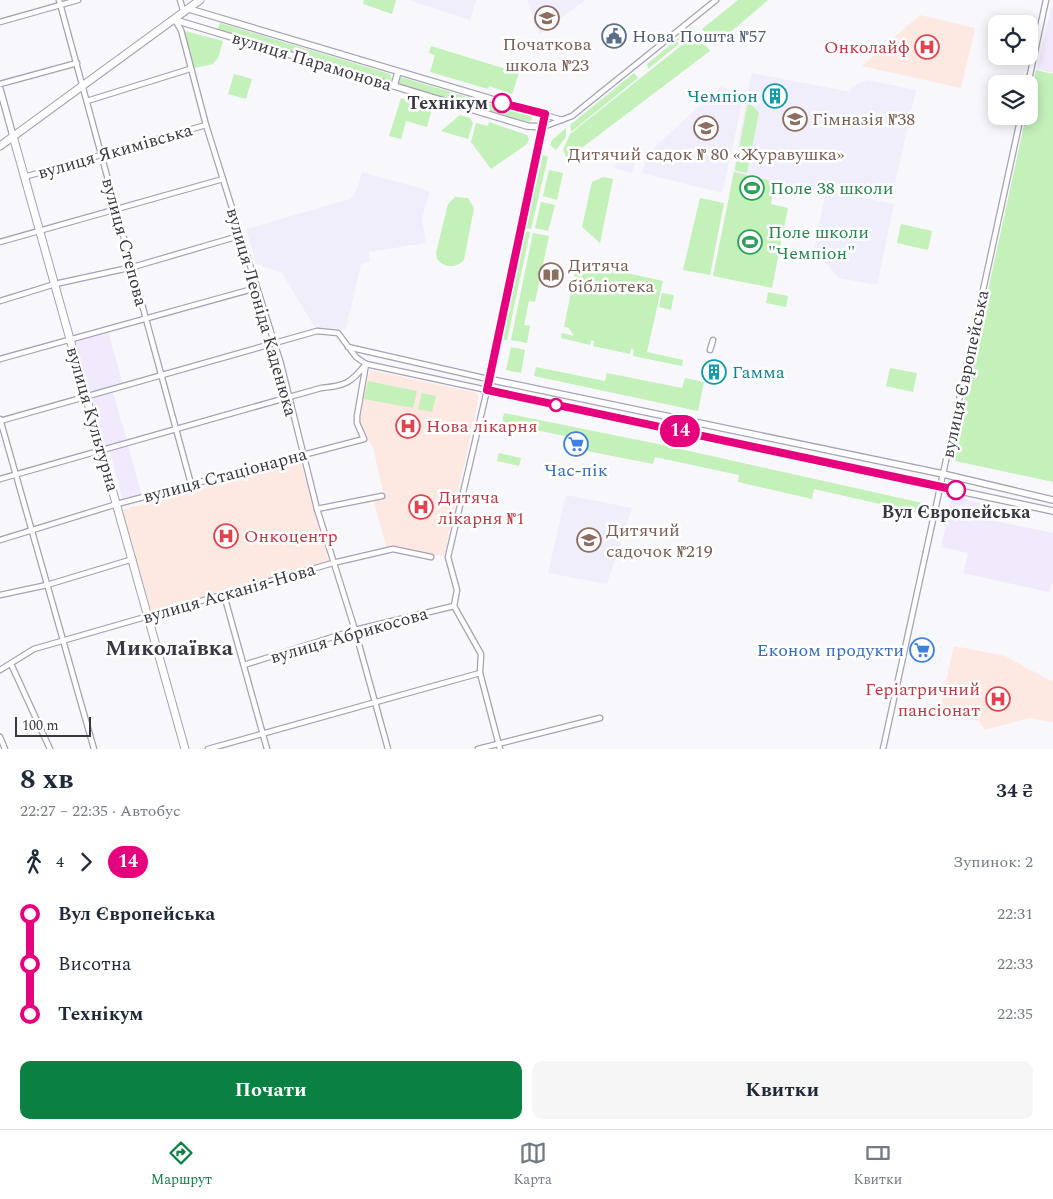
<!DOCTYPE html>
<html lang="uk">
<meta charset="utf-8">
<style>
:root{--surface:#fff;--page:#f6f6f7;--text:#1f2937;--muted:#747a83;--line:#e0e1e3;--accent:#0b8043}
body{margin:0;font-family:Spectral,serif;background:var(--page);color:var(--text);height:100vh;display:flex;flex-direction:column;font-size:19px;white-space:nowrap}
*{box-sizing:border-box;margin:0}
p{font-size:16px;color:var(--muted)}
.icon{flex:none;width:28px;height:28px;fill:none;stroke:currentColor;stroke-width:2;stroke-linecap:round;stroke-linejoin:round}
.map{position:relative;height:749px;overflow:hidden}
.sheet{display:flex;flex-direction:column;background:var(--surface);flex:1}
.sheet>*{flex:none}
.badge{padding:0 10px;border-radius:16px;font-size:18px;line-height:32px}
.buttons{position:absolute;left:988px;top:15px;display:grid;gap:10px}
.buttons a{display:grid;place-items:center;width:50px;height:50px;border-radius:10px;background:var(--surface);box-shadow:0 2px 12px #0003;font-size:25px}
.scale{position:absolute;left:15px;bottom:12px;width:76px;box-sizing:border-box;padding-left:5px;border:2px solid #393741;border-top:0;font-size:14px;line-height:18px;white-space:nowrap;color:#393741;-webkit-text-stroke:4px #fff;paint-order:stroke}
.map>.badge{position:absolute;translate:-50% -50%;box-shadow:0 0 0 2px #fff}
.legs{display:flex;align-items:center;gap:8px;height:55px;padding:0 20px;font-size:16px}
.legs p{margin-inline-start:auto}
.summary{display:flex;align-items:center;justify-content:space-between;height:85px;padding:0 20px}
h1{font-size:28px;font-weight:700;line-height:38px}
.primary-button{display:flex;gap:10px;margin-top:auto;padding:10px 20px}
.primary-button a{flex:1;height:58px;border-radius:10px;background:var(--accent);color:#fff;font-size:20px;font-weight:700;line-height:58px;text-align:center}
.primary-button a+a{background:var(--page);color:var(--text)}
ul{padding:0 20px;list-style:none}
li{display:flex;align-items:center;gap:18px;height:50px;font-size:19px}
li i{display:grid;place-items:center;width:8px;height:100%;margin:0 6px;background:currentColor}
li i::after{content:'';width:12px;height:12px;margin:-6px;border:4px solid;border-radius:50%;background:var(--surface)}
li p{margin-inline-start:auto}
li:first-child i{background:linear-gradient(#0000 50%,currentColor 0)}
li:last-child i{background:linear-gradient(currentColor 50%,#0000 0)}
.tab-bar{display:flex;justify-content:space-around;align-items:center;height:70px;border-top:1px solid var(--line);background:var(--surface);font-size:14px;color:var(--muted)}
.tab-bar a{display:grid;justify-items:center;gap:2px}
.tab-bar .active{color:var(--accent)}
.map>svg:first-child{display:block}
.commercial{fill:#f0eafc}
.built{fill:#f1eefb}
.medical{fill:#fde9e2}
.green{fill:#c4f0ba}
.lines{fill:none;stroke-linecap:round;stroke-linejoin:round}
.minor-casing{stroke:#a6a1b8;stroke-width:7}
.tertiary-casing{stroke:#a6a1b8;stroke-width:8}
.primary-casing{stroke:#a6a1b8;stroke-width:9}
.minor{stroke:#fff;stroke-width:4.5}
.tertiary{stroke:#fff;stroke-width:5.5}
.primary{stroke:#fff;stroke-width:7}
.line-1-casing{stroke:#fff;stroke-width:11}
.line-1{stroke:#e6007e;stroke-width:8}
.stop-1-dot{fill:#fff;stroke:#e6007e;stroke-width:2.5}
.labels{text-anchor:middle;stroke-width:5;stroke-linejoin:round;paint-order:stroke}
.service-label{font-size:18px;fill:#4e5e75;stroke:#fff;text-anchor:start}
.education-label{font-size:18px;fill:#785e54;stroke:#fff;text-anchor:start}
.health-label{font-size:18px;fill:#be3a42;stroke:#fff;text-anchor:start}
.street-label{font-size:18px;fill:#393741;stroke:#fff}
.culture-label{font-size:18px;fill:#0d838f;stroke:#fff;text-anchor:end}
.stop-label{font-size:18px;font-weight:bold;fill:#393741;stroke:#fff;text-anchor:end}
.leisure-label{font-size:18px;fill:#27864d;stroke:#fff;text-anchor:start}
.shop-label{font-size:18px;fill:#366cbe;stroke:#fff}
.district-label{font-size:22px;font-weight:bold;fill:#393741;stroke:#fff}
</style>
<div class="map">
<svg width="1053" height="749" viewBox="0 0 1053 749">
<rect width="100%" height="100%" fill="#f8f7fb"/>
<!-- commercial -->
<g class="commercial">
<polygon points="1053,0 1053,73 1037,69"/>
<polygon points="108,331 123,384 89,393 75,340"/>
<polygon points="112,390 127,440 105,446 91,396"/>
<polygon points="128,446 142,496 123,501 110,451"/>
<polygon points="952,496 980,503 977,517 1053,533 1053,580 1049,592 963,573 968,553 941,547"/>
</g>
<!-- built -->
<g class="built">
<polygon points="408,0 476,0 470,20"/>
<polygon points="527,0 585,0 539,35"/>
<polygon points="751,73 851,92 852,86 868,80 916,90 892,196 833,186 832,192 894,204 877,285 839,278 814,250 826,191 775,182 729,195"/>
<polygon points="722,85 742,104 722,193 642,173 649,152"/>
<polygon points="628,150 638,153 632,173 615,168 617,159"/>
<polygon points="362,172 430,191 422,218 426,243 369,252 370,262 361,264 346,328 338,333 317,331 282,273 256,263 246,229 350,199 357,190"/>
<polygon points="566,495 632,508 607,584 548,573"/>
</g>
<!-- medical -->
<g class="medical">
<polygon points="920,15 975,28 961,88 862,66"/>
<polygon points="370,370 477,393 479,397 444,556 387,549 373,499 384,496 373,447 360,427 359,405"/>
<polygon points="301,462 329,562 151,612 122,510"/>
<polygon points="954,646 1005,656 1053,682 1053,722 1029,718 985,730 979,721 938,716"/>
</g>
<!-- green -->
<g class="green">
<polygon points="364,0 396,0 392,14 363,4"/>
<polygon points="738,0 768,0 714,46 702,29"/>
<polygon points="220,23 390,74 392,79 387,81 217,30"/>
<polygon points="692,27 695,31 648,69 647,64"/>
<polygon points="181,30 223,41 218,58 213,64 190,69"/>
<polygon points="696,34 710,51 567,159 563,150 570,134"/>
<polygon points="431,46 519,73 512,94 489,86 488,89 430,72 435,55 429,53"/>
<polygon points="1036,70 1053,74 1053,482 951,460 1026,116 1029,116 1029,102"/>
<polygon points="634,73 638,78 571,132 570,125"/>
<polygon points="234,74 252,79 246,99 228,94"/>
<polygon points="401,77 531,116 532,120 528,122 398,84"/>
<polygon points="401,98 432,108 427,127 406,121 401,139 389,136"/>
<polygon points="748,102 759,112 747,173 735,170"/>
<polygon points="460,115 470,118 473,123 468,139 441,131"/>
<polygon points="489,122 527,135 529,139 527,144 491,169 471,142 476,123 488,126"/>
<polygon points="566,128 566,137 556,150 550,145 552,140"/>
<polygon points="543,155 548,157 531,229 525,228"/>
<polygon points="549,170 563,173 557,200 543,196"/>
<polygon points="734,172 775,182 771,204 788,208 772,288 713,276"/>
<polygon points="603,177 613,179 600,243 582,227 592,182"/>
<path d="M 455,197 L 468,198 L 474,208 L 464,260 C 455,269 445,268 437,259 L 436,253 L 448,204 Z"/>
<polygon points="700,198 724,203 710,275 683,270"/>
<polygon points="541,202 555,205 548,231 535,228"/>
<polygon points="901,224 932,231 928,250 897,243"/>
<polygon points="524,231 530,232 507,340 501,339"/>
<polygon points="533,233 549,236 535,302 529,301 524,325 530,326 527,343 511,340"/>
<polygon points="577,262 663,281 647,352 683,360 682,366 633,356 634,350 631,349 630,354 593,346 594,341 591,340 590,345 561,338 562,333 574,336 569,328 564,327"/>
<polygon points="768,292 788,296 786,307 766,303"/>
<polygon points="662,293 674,295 671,310 659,307"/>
<polygon points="511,347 525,350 521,373 506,370"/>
<polygon points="536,367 605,381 607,373 682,388 685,378 704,382 698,411 534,376"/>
<polygon points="890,368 917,373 913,392 886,386"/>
<polygon points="368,381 417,391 413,408 364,399"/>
<polygon points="422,393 436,396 432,412 418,409"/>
<polygon points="504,413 658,444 927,504 924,514 814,489 812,499 738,482 739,475 664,459 655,457 653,464 572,448 574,438 502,423"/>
<polygon points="499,453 521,458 519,466 497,461"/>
</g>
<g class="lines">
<!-- minor casing -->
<g class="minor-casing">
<g id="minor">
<polyline points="59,0 191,484"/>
<polyline points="180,0 184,13"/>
<polyline points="175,20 181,30 206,125 281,364 317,509 355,630 388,749"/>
<polyline points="0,22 78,0"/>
<polyline points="0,84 77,63"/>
<polyline points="1028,84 1046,0"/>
<polyline points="87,101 190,69"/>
<polyline points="545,115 562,120"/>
<polyline points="543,127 572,116 716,0"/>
<polyline points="24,177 206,125"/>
<polyline points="0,242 223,179"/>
<polyline points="0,301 55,284 133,267 239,236"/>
<polyline points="348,347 488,379"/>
<polyline points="710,350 713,340"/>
<polyline points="0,359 256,288"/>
<polyline points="0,419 94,749"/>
<polyline points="0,421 317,331 338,333 356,357 366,364 487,390 448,557 457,590 454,606 481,654 480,673 500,749"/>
<path d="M 0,479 L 321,388 C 345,386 351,383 366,364"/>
<polyline points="317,509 382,496"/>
<polyline points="0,540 117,504 364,439 357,423 357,416 366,364"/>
<polyline points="0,595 47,585 133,559"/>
<polyline points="224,595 267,749"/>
<polyline points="11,664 50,749"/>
<polyline points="244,665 355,630 454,606"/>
<polyline points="0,670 34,649 333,563 393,549 431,557"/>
<polyline points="0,737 5,749"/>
<polyline points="208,749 480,673"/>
<polyline points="478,749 600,718"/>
<polyline points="883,749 1021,116"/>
</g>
</g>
<!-- tertiary casing -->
<g class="tertiary-casing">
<g id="tertiary">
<polyline points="189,9 545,115 487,390 1053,511"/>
<polyline points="175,20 527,126 543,127"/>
<polyline points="394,86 398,72"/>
<polyline points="0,89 13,136"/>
<polyline points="488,379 943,474 1053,500"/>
</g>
</g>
<!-- primary casing -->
<g class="primary-casing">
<g id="primary">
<polyline points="13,136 185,749"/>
<polyline points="0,146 200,0"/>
</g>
</g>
<!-- minor -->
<use href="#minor" class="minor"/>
<!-- tertiary -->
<use href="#tertiary" class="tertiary"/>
<!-- primary -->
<use href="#primary" class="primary"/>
</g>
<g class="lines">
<!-- line-1 casing -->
<g class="line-1-casing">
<polyline id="line-1" points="502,103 545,114 487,390 956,490"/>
</g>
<!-- line-1 -->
<use href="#line-1" class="line-1"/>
</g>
<!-- icons -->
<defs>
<g id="school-ring" transform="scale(1.25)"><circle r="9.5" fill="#fff" stroke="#8d6e63" stroke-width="1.5"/><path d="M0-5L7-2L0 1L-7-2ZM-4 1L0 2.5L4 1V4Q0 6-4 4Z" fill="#8d6e63"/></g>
<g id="civic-ring" transform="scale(1.25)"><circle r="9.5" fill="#fff" stroke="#5c6f8a" stroke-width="1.5"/><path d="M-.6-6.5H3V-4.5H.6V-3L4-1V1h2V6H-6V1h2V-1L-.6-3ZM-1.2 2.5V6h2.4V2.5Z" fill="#5c6f8a"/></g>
<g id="hospital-ring" transform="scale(1.25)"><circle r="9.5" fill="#fff" stroke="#e0444e" stroke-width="1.5"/><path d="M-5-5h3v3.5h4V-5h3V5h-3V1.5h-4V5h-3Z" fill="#e0444e"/></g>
<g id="building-ring" transform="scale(1.25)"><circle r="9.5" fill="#fff" stroke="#0f9aa8" stroke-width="1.5"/><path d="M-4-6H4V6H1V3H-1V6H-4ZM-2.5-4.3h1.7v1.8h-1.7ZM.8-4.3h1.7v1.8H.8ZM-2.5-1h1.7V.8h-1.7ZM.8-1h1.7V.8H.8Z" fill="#0f9aa8"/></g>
<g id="stadium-ring" transform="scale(1.25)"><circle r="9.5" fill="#fff" stroke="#2e9e5b" stroke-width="1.5"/><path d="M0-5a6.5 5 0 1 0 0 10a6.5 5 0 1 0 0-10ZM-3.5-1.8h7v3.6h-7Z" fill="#2e9e5b"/></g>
<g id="library-ring" transform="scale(1.25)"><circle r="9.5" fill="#fff" stroke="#8d6e63" stroke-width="1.5"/><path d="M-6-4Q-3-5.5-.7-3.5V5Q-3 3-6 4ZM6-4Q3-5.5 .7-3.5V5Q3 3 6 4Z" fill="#8d6e63"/></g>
<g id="supermarket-ring" transform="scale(1.25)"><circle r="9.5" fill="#fff" stroke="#3f7fe0" stroke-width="1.5"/><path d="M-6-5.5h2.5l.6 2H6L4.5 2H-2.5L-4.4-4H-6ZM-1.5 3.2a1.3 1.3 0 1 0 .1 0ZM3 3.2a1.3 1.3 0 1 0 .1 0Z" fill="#3f7fe0"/></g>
</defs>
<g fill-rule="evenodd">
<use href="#school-ring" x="547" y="18"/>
<use href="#civic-ring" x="614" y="36"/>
<use href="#hospital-ring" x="927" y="47"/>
<use href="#building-ring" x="775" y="96"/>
<use href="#school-ring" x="795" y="119"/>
<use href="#school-ring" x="706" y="128"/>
<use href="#stadium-ring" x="752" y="188"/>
<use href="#stadium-ring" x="750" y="242"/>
<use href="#library-ring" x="551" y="275"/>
<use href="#building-ring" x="714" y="372"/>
<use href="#hospital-ring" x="408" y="426"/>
<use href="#supermarket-ring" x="576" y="444"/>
<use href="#hospital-ring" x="421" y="507"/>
<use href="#hospital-ring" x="226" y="536"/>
<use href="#school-ring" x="589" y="540"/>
<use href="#supermarket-ring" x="922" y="650"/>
<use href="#hospital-ring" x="998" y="699"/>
</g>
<!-- markers -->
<g class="stop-1-dot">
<circle cx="502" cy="103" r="9"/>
<circle cx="556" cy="405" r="6"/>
<circle cx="956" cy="490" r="9"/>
</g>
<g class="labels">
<!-- service labels -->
<g class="service-label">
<text x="632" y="42">Нова Пошта №57</text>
</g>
<!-- education labels -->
<g class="education-label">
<text x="547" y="50" text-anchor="middle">Початкова<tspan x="547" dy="21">школа №23</tspan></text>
<text x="812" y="125">Гімназія №38</text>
<text x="706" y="160" text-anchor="middle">Дитячий садок № 80 «Журавушка»</text>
<text x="568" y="271">Дитяча<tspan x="568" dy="21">бібліотека</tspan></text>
<text x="606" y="536">Дитячий<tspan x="606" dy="21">садочок №219</tspan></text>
</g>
<!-- health labels -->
<g class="health-label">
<text x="910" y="53" text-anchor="end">Онколайф</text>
<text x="426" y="432">Нова лікарня</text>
<text x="438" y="503">Дитяча<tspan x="438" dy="21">лікарня №1</tspan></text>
<text x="244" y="542">Онкоцентр</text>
<text x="980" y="695" text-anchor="end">Геріатричний<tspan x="980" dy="21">пансіонат</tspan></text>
</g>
<!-- street labels -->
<g class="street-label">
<text transform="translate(312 61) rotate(17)" y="6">вулиця Парамонова</text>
<text transform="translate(115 151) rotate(-16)" y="6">вулиця Якимівська</text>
<text transform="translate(125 242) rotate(75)" y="6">вулиця Степова</text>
<text transform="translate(262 312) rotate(74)" y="6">вулиця Леоніда Каденюка</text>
<text transform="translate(965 374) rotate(-78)" y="6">вулиця Європейська</text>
<text transform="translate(93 419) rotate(74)" y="6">вулиця Культурна</text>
<text transform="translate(225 475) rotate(-15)" y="6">вулиця Стаціонарна</text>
<text transform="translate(229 593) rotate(-16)" y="6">вулиця Асканія-Нова</text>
<text transform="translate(349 635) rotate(-16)" y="6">вулиця Абрикосова</text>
</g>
<!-- culture labels -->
<g class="culture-label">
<text x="758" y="102">Чемпіон</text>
<text x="732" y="378" text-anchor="start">Гамма</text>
</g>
<!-- stop labels -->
<g class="stop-label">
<text x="488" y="109">Технікум</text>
<text x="956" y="518" text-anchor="middle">Вул Європейська</text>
</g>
<!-- leisure labels -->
<g class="leisure-label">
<text x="770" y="194">Поле 38 школи</text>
<text x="768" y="238">Поле школи<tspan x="768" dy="21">"Чемпіон"</tspan></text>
</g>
<!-- shop labels -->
<g class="shop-label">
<text x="576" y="476">Час-пік</text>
<text x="904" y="656" text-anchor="end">Економ продукти</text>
</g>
<!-- district labels -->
<g class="district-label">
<text x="169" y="655">Миколаївка</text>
</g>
</g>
</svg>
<div class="buttons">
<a><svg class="icon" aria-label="locate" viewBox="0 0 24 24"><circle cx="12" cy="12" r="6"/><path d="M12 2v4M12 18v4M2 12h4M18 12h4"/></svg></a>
<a><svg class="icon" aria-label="layers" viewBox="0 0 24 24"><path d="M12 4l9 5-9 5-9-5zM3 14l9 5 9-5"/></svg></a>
</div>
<div class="scale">100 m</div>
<b class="badge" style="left:680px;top:431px;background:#e6007e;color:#fff">14</b>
</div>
<section class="sheet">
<div class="summary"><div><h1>8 хв</h1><p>22:27 – 22:35 · Автобус</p></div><b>34 ₴</b></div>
<div class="legs"><svg class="icon" aria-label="walk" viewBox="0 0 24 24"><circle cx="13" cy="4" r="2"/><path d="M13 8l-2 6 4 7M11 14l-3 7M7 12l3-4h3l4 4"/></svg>4<svg class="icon" aria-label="forward" viewBox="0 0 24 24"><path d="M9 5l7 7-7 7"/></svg><b class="badge" style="background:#e6007e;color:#fff">14</b><p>Зупинок: 2</p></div>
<ul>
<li><i style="color:#e6007e"></i><b>Вул Європейська</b><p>22:31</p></li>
<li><i style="color:#e6007e"></i><span>Висотна</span><p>22:33</p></li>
<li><i style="color:#e6007e"></i><b>Технікум</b><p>22:35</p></li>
</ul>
<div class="primary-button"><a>Почати</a><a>Квитки</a></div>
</section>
<nav class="tab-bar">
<a class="active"><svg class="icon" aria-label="directions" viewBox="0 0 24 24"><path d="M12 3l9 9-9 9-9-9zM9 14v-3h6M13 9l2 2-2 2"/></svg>Маршрут</a>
<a><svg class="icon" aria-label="map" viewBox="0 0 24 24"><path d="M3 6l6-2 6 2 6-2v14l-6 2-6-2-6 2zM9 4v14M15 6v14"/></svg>Карта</a>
<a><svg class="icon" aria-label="tickets" viewBox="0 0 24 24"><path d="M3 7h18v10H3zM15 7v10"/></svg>Квитки</a>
</nav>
